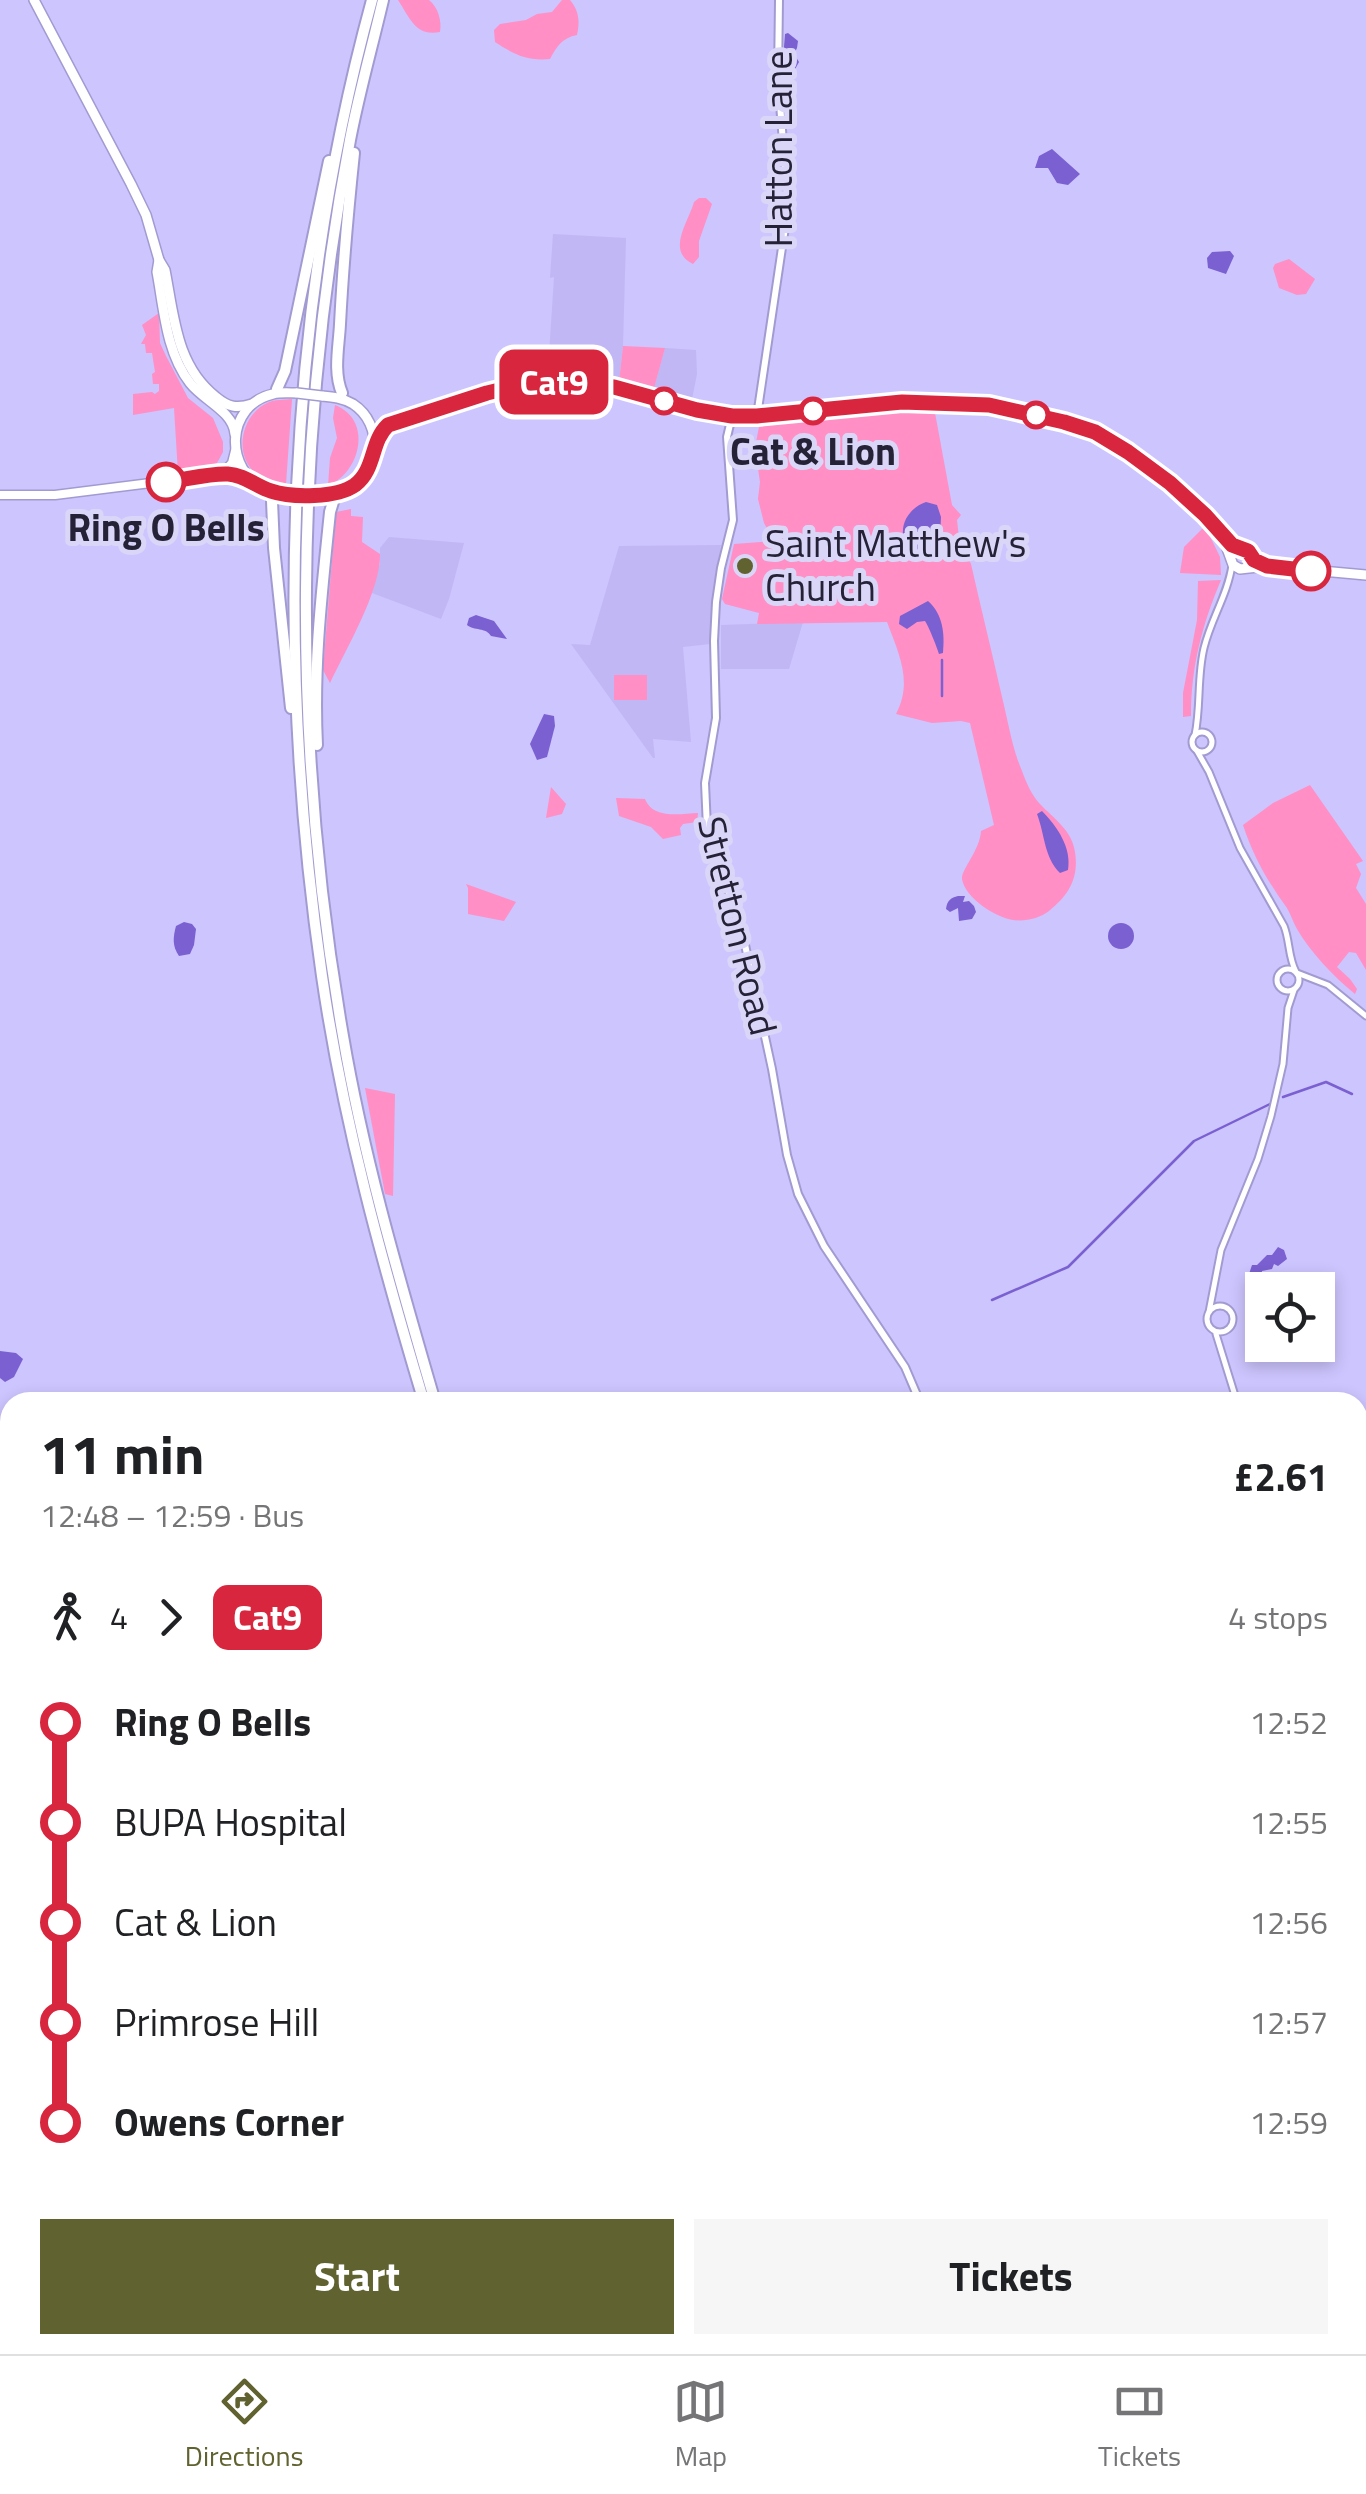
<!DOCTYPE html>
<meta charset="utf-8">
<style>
:root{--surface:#fff;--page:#f6f6f6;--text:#202124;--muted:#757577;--line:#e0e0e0;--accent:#60622f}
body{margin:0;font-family:"Titillium Web",sans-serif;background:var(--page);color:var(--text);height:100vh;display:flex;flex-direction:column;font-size:38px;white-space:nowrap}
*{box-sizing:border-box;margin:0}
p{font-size:32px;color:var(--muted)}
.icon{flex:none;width:55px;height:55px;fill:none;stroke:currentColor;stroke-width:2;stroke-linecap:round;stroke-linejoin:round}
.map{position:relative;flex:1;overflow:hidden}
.side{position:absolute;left:0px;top:1392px;width:1368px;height:962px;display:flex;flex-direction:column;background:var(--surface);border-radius:30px 30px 0 0;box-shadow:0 5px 15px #0003}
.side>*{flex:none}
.badge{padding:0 20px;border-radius:15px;font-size:35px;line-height:65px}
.tools{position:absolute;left:1245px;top:1272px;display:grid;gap:20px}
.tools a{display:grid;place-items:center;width:90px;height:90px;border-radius:0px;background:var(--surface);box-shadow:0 5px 15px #0003;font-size:50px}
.map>.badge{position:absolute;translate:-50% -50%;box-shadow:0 0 0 5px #fff}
.legs{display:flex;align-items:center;gap:15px;height:110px;padding:0 40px;font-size:32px}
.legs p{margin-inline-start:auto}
.head{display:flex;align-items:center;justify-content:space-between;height:170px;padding:0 40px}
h1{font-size:55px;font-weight:700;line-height:75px}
.button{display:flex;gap:20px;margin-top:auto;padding:20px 40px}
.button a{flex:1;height:115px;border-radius:0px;background:var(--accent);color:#fff;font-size:40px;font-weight:700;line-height:115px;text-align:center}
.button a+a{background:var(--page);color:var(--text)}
ul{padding:0 40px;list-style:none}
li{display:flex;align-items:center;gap:35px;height:100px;font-size:38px}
li i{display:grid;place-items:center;width:15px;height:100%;margin:0 12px;background:currentColor}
li i::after{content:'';width:25px;height:25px;margin:-12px;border:8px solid;border-radius:50%;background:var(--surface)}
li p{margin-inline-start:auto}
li:first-child i{background:linear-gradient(#0000 50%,currentColor 0)}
li:last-child i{background:linear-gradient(currentColor 50%,#0000 0)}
.tabs{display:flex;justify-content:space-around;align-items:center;height:140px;border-top:2px solid var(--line);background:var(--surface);font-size:28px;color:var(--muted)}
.tabs a{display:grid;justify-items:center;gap:5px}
.tabs .active{color:var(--accent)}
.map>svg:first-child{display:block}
.built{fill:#c0b7f4}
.green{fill:#ff8fc5}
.water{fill:#7a60d1}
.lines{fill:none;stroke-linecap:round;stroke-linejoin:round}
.stream{stroke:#7a60d1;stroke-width:2.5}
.tertiary-casing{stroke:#a29bd1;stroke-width:9}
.secondary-casing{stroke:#a29bd1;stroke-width:10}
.primary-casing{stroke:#a29bd1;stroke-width:11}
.trunk-casing{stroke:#a29bd1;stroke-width:12}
.motorway-casing{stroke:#a29bd1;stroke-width:14}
.tertiary{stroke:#fff;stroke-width:5}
.secondary{stroke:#fff;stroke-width:6}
.primary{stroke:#fff;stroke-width:8}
.trunk{stroke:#fff;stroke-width:9}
.motorway{stroke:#fff;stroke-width:10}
.trunk-bridge-casing{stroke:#a29bd1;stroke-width:12;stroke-linecap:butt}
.trunk-bridge{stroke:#fff;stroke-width:9}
.line-1-casing{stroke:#fff;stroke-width:22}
.line-1{stroke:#d7263d;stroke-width:15}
.stop-1-dot{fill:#fff;stroke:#d7263d;stroke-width:5}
.poi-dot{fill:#60622f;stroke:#dad6f8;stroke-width:4}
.labels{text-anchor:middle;stroke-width:10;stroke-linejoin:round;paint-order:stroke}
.street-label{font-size:38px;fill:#252237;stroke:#dad6f8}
.stop-label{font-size:38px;font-weight:bold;fill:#252237;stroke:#dad6f8}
.poi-label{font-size:38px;fill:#252237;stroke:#dad6f8;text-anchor:start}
</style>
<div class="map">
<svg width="1366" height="2354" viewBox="0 0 1366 2354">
<rect width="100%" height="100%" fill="#cdc5fe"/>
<!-- built -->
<g class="built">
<polygon points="553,234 626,238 623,346 619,382 548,370 554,277 550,278"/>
<polygon points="665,348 696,350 697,374 691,404 653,392"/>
<polygon points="389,537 464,543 449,599 441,619 372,593 380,563 380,548"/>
<polygon points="721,545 715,588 710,644 683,647 691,742 653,739 655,758 653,758 571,644 590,645 619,546"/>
<polygon points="803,622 789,669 721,669 721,625"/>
<polygon points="565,2345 954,2345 965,2354 565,2354"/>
</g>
<!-- green -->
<g class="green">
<path d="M 398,0 L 429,0 C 438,7 442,21 440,32 C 416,37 410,18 398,0 Z"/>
<path d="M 562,0 L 570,0 C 579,11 580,21 577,35 C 562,38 557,46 550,59 C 527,61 515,55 495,42 L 494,30 L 500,24 L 526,20 L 537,14 L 552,12 Z"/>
<path d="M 699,198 L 706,198 L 712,204 L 699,241 L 699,257 L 693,264 C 666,251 688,223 694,202 Z"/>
<polygon points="1289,259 1315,279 1306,294 1297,295 1279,288 1273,268 1275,264"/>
<polygon points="159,313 160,343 166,356 188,398 213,418 223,442 223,452 217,463 203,469 178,473 174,408 133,415 133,394 152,392 155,394 159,391 159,384 153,384 152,374 155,372 152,353 146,353 145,344 141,344 146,335 142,325"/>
<polygon points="623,346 665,348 653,392 619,382"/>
<path d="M 292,399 L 286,484 C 275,482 264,482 255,473 C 233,453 242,415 267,403 C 275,399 284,400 292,399 Z"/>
<path d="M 933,402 L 952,505 L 961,515 L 957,520 L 959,538 L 971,564 C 981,608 992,653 1002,697 C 1008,721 1012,748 1022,771 C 1026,782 1032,796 1040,804 C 1054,819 1072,830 1075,852 C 1079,878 1069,895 1049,911 C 1040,918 1025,922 1013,920 C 995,917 965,898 962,879 C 961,870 980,850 981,831 L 994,825 L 970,723 L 961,721 L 932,723 L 896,714 C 913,682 899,654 887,622 L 757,624 L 759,613 L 725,604 L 722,599 L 734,544 L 774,541 L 764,523 L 758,499 L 760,482 L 755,448 L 761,416 Z"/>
<path d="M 335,405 C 373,420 361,472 328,486 L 330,458 L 337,438 L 333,418 Z"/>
<path d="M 351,509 L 351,516 L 363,517 L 362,542 L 380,554 C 381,590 346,649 330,683 L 323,670 L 336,512 Z"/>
<polygon points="1205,526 1220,557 1221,575 1180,573 1184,547"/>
<path d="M 1221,580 C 1202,625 1191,667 1191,716 L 1183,717 L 1183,693 L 1197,620 L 1198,581 Z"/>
<rect x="614" y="675" width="33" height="25"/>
<path d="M 1310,785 L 1363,861 L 1356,864 L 1361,874 L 1356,888 L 1366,904 L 1366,970 L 1356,953 L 1349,952 L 1337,967 L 1350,979 L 1357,989 L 1355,994 C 1333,976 1311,953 1297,929 C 1293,922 1291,915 1287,908 C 1268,882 1253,856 1243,825 L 1273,803 Z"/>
<polygon points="551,787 566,804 562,814 546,818"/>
<path d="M 616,798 L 645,799 C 653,819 679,814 698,813 L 697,822 L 683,824 L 680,828 L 681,835 L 663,839 L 651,827 L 619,816 Z"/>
<polygon points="466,884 516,902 504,921 468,914 468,888"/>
<polygon points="365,1088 395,1094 393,1196 385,1194"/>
<polygon points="0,1652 10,1660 10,1721 0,1731"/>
<polygon points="10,1790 10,1876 1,1867 0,1803 7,1799"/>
<polygon points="1366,2103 1366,2219 1358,2226 1358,2108"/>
</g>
<!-- water -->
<g class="water">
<polygon points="788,33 798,41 797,48 794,54 799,62 794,71 782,72 785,34"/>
<polygon points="1052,149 1080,174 1068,185 1057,183 1048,168 1035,168 1039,156"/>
<polygon points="1230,251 1234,256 1226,274 1208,268 1207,258 1212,252"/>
<path d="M 926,502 L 937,505 L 941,517 L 940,540 L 918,555 L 900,552 L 905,543 C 898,525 909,508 926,502 Z"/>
<path d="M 928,601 C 943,614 945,634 943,653 L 939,654 C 937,647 928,625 925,621 L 917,622 L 907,629 L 899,624 L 900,616 Z"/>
<path d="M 476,615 L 494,621 L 507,639 L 491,636 C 486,627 474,631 467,625 L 469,618 Z"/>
<polygon points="544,714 554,716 555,726 547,757 537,760 530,744"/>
<path d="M 1042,811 C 1057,826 1072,848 1068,870 L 1060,873 C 1044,857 1045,835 1037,814 Z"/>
<path d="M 958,896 L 965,896 L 963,902 L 969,901 L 974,906 L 976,912 L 972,919 L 959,921 L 958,908 L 950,912 L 946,909 C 947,900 951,898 958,896 Z"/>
<path d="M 184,922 L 192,924 L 196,929 L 194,945 L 190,954 L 179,956 C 172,946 173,937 176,926 Z"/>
<circle cx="1121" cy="936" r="13"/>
<polygon points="1278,1247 1284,1250 1287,1259 1278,1266 1274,1264 1272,1269 1262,1271 1261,1279 1254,1278 1249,1274 1252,1265 1257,1265 1267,1255 1272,1255"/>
<polygon points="0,1351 16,1353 23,1359 14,1377 5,1382 0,1378"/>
</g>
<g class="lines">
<!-- stream -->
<g class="stream">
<polyline points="942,696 942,660"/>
<polyline points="1283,1097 1326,1082 1352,1094"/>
<polyline points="992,1300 1068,1267 1194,1141 1270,1104"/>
</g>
<!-- tertiary casing -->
<g class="tertiary-casing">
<g id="tertiary">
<circle cx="1202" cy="742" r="10"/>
<path d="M 1195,735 C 1201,706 1197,677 1204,648 C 1211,619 1228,594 1232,565"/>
<path d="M 1197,751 L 1209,772 L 1240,848 L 1284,926 C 1290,941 1288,957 1296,972"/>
<circle cx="1288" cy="980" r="11"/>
<polyline points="1297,973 1328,985 1366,1016"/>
<circle cx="1220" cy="1319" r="13"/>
<polyline points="1209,1312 1221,1250 1258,1159 1271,1116 1283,1064 1288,1008 1294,990"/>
<polyline points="1216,1334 1237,1402"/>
<polyline points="1358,1982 1366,1981"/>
<polyline points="1358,2242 1366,2238"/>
<polyline points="0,2306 10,2303"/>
</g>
</g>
<!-- secondary casing -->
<g class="secondary-casing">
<g id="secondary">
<polyline points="732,416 727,437 733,520 721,568 716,602 714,641 716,718 705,783 707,828 742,931 772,1069 787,1155 798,1194 824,1246 905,1367 920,1402"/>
<polyline points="757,416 787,214 787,194 778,78 779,0"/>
<polyline points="1272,2345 1274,2354"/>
</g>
</g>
<!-- primary casing -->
<g class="primary-casing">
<g id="primary">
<polyline points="222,474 232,463 235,451"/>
<polyline points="0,495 55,495 222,474 251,480"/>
</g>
</g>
<!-- trunk casing -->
<g class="trunk-casing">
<g id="trunk">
<path d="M 34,0 L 131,184 L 146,215 L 159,260 L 165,270 C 174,316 176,366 216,397 C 228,407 237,409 252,404"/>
<path d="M 159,260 L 157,272 C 164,309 166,352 190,383 C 204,401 233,411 235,434"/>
<path d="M 375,446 C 385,419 411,417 436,409 C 495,391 551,374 613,387 C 655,396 695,415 738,417 C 778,418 819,409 859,405 C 934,399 1011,402 1083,427 C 1121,440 1165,476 1194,504 C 1206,517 1216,533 1230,544 C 1236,548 1244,548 1249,553 C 1256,559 1259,563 1267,566"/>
<path d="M 291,493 C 283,493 274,493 267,490 C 223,471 225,405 273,394 C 281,392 289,393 297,393"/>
<path d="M 315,495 C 326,495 337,495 347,490 C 381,474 384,424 353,404 C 343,398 333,397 322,396"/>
<polyline points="1224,540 1233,565 1240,569 1267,566 1366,575"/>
</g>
</g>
<!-- motorway casing -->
<g class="motorway-casing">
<g id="motorway">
<path d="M 372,0 C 286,315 275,653 322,976 C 343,1121 382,1262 424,1402"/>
<path d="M 383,0 C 372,47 359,93 350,140 C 294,435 291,740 343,1036 C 364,1160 400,1281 435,1402"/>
<polyline points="277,389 285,371 329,161"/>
<path d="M 342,393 C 333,372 339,346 340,324 C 343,267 348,210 354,153"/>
<polyline points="272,501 274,548 291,708"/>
<path d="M 317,745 C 313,666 322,590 330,512 L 333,502"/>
<polyline points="542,2354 543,2345"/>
<polyline points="553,2354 553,2345"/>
</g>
</g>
<!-- tertiary -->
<use href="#tertiary" class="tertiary"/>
<!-- secondary -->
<use href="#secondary" class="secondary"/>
<!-- primary -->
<use href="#primary" class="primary"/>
<!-- trunk -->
<use href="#trunk" class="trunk"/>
<!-- motorway -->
<use href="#motorway" class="motorway"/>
<!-- trunk-bridge casing -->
<g class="trunk-bridge-casing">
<g id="trunk-bridge">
<polyline points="297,393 322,396"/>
<polyline points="291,493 315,495"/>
</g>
</g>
<!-- trunk-bridge -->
<use href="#trunk-bridge" class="trunk-bridge"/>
</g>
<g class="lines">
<!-- line-1 casing -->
<g class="line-1-casing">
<path id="line-1" d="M 166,482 C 185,480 209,473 228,474 C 245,475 255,486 271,491 C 292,498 337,498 355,485 C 376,469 370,442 388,425 L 487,393 L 520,385 L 552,382 L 614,387 L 697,410 L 732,416 L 757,416 L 902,402 L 989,405 L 1064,422 L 1095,432 L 1128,452 L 1170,483 L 1205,515 L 1232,545 L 1248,551 L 1254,560 L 1267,566 L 1311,571"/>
</g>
<!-- line-1 -->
<use href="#line-1" class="line-1"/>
</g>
<!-- markers -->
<g class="stop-1-dot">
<circle cx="664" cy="401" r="12"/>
<circle cx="813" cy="411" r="12"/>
<circle cx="1036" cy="415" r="12"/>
<circle cx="166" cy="482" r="18"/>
<circle cx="1311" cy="571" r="18"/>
</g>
<circle class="poi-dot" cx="745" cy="566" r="10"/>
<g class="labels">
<!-- street labels -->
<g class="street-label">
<text transform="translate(779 149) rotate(-90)" y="13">Hatton Lane</text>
<text transform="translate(737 926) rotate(76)" y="13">Stretton Road</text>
</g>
<!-- stop labels -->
<g class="stop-label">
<text x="813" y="465">Cat &amp; Lion</text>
<text x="166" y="541">Ring O Bells</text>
</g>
<!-- poi labels -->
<g class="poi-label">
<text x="765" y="557">Saint Matthew's<tspan x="765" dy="44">Church</tspan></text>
</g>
</g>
</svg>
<div class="tools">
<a><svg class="icon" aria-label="locate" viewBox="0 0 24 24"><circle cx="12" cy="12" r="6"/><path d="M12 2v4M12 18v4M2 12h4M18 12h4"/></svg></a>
</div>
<b class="badge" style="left:554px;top:382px;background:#d7263d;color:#fff">Cat9</b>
<section class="side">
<div class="head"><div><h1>11 min</h1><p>12:48 – 12:59 · Bus</p></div><b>£2.61</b></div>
<div class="legs"><svg class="icon" aria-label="walk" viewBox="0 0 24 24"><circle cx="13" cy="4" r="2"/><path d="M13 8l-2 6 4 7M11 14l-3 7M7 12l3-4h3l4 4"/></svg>4<svg class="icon" aria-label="forward" viewBox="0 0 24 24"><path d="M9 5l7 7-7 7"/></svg><b class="badge" style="background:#d7263d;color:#fff">Cat9</b><p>4 stops</p></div>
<ul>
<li><i style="color:#d7263d"></i><b>Ring O Bells</b><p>12:52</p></li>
<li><i style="color:#d7263d"></i><span>BUPA Hospital</span><p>12:55</p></li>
<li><i style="color:#d7263d"></i><span>Cat &amp; Lion</span><p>12:56</p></li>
<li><i style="color:#d7263d"></i><span>Primrose Hill</span><p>12:57</p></li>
<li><i style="color:#d7263d"></i><b>Owens Corner</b><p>12:59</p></li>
</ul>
<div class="button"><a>Start</a><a>Tickets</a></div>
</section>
</div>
<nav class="tabs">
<a class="active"><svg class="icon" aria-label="directions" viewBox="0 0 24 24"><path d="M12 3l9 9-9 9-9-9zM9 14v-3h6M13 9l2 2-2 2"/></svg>Directions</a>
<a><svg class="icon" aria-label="map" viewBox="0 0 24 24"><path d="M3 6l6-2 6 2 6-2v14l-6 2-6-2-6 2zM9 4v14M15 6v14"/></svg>Map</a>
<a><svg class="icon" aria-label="tickets" viewBox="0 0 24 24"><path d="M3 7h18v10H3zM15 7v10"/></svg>Tickets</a>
</nav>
